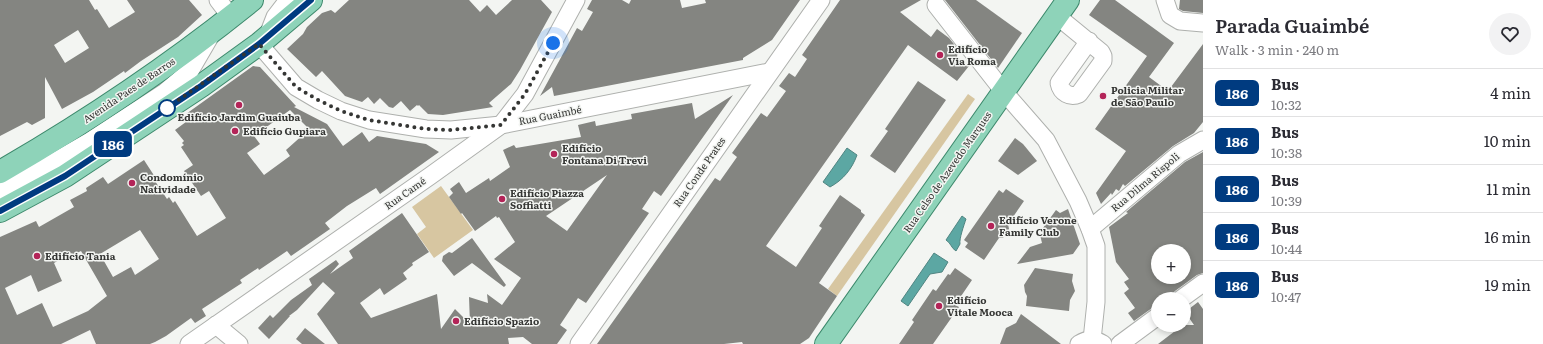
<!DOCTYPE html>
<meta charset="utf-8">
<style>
:root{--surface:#fff;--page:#f2f2f3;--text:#2b2b33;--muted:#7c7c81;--line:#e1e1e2}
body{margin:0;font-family:Literata,serif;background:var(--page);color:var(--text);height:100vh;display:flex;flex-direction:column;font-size:15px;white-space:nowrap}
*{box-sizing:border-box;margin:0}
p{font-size:13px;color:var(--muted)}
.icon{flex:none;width:22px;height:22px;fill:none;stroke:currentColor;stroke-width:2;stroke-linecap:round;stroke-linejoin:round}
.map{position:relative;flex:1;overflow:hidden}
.sheet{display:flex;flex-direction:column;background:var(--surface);width:340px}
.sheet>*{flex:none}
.badge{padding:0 8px;border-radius:6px;font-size:14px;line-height:26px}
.fabs{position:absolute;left:1151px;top:244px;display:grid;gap:8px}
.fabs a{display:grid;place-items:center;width:40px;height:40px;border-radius:50%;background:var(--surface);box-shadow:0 2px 6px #0003;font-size:20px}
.you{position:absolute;width:20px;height:20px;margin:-10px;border:3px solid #fff;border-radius:50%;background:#1a73e8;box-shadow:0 0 0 6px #1a73e833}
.map>.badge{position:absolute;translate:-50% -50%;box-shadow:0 0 0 2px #fff}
.round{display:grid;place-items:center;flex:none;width:42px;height:42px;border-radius:21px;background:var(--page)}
.head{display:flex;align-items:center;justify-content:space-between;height:68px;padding:0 12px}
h1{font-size:19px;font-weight:600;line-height:30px}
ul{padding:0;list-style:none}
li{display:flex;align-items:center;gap:12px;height:48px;padding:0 12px;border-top:1px solid var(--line)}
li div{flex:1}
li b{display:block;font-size:15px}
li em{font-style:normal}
li .badge{min-width:44px;font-weight:700;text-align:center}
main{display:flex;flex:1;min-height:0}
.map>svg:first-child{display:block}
.green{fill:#d7c6a1}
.water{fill:#5ca7a3;stroke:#508582}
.building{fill:#848581;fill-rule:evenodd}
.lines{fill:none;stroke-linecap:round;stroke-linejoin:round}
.minor-casing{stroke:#aeb0ad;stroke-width:19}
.major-casing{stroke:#3d896c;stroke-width:24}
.minor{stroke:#fff;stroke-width:17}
.major{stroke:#8ed3b9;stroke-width:22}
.line-casing{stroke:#fff;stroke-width:9}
.line{stroke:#003b80;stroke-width:6}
.walk{stroke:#353634;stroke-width:4;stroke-dasharray:0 7.2}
.poi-dot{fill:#b32458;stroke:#f3f5f2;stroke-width:1.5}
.stop-dot{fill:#fff;stroke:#003b80;stroke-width:2}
.labels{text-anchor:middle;stroke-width:3;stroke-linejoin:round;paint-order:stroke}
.poi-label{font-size:10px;font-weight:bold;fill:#353634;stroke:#f3f5f2;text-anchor:start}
.street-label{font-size:10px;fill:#353634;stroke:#f3f5f2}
</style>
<main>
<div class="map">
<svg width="1203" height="344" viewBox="0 0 1203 344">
<rect width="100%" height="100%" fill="#f3f5f2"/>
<!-- green -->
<g class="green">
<polygon points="968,94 975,99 837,296 828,289"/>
<polygon points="441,186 473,230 434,258 417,234 426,227 412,207"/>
</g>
<!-- water -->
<g class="water">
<path d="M 847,148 L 857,155 C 852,169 843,180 830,187 L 823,182 Z"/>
<path d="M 962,216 L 966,219 C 964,225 959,239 960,244 L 956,251 C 951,248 951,243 946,240 Z"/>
<polygon points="934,253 948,262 942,272 930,274 908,306 901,301"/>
</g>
<!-- building -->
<g class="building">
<path d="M 0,0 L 89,0 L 95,10 L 97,9 L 109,28 L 135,12 L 127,0 L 189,0 L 202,15 L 178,37 L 141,61 L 125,73 L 124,71 L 93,92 L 62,109 L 45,77 L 45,118 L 32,125 L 27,122 L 0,136 ZM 78,30 L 89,48 L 65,63 L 54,45 Z"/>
<polygon points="349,0 469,0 480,12 487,5 496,15 512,0 541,0 552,12 520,70 511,84 489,103 493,107 443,115 428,114 419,105 418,106 417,105 410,111 401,101 393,108 389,107 380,98 374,104 368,97 362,102 345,96 322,71 316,77 287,49 303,34 307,27 322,13 331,10 335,13"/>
<polygon points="592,0 622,0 629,4 631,0 680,0 682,8 706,3 705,0 800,0 772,40 743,58 743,60 554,96 552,87 540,96 577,28 582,31 593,12 587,9"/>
<polygon points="840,0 921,0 900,12 931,37 937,29 949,38 958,49 957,57 969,66 957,81 908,45 766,246 796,267 822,228 819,226 840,195 861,210 861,212 865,215 819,283 837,296 809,338 800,344 743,344 742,342 724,344 597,344 715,178 720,181 737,157 732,153 761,113 767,117 786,91 779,86 789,73 795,77 807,59 802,55"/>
<polygon points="945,0 976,0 1022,33 998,68"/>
<polygon points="1100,0 1115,0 1174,43 1149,77 1168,91 1203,44 1203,122 1194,133 1173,146 1125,186 1123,184 1119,191 1116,189 1112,195 1111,193 1101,204 1096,193 1126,151 1095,129 1147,56 1089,15"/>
<polygon points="1180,0 1203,0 1203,13 1183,11 1179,9"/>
<path d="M 253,66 L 260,67 L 296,106 L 294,107 L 327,124 L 343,146 L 362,132 L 369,142 L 377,136 L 426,144 L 439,152 L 380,194 L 376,188 L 347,206 L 325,223 L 330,229 L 291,256 L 287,251 L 259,270 L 258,268 L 240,280 L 242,283 L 202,309 L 206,316 L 195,323 L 191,318 L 166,336 L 155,342 L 150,344 L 96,344 L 90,330 L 61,344 L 0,344 L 0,237 L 36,221 L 39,227 L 74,207 L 70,200 L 87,191 L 86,188 L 103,177 L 108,184 L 144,160 L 155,177 L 153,178 L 167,199 L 169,197 L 173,203 L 175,201 L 197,236 L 226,218 L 209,191 L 201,196 L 184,171 L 193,165 L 181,147 L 184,145 L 182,143 L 184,141 L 175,130 L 190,119 L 186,114 ZM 290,110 L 307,127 L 303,130 L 305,133 L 286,150 L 290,156 L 264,175 L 247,153 L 260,144 L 254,136 ZM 140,230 L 159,259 L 135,275 L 131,267 L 113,277 L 100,254 ZM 81,251 L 107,296 L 88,311 L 53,327 L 42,303 L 17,315 L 5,288 L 31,275 L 38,292 L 62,281 L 54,263 L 71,253 L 73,255 Z"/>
<polygon points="918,81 946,100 895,173 870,156 888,131 885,129"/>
<path d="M 733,95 L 661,196 L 654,191 L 642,209 L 649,213 L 586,303 L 578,298 L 560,325 L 567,330 L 557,344 L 532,344 L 523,337 L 508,338 L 509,344 L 338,344 L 317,314 L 335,293 L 323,282 L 297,310 L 289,316 L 290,316 L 269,339 L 258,328 L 270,315 L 273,318 L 291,300 L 312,285 L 309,279 L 336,260 L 339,264 L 330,274 L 353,258 L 349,251 L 402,213 L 429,252 L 412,263 L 413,265 L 403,273 L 407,279 L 384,295 L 380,288 L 360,303 L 371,318 L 437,294 L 441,329 L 455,309 L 470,324 L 469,297 L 488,303 L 487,294 L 502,305 L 521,278 L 494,259 L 515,242 L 499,217 L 497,218 L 496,216 L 475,231 L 462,213 L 461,214 L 449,197 L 453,193 L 450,189 L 459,182 L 466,193 L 489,178 L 490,181 L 510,167 L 503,150 L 514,145 L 516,148 L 581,137 L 578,125 L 595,121 L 596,126 L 632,119 L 631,114 L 692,103 L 695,119 ZM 607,175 L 567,231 L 546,216 Z"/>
<polygon points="1015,138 1023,144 1037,161 1018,175 998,161"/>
<path d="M 1203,152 L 1203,273 L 1197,275 L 1175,291 L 1168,299 L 1158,299 L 1158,306 L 1152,308 L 1134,321 L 1128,313 L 1135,308 L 1124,293 L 1129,289 L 1124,282 L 1129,279 L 1116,262 L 1109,227 L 1128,213 L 1126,212 L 1185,162 ZM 1158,251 L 1184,251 L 1184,277 L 1158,277 Z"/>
<polygon points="1006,189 1024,201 1008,224 1009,229 1003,238 999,238 984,260 965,247 968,243 964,240 999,190 1003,193"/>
<polygon points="1068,209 1080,244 1073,254 1017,264 1030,247 1042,243 1040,235 1044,234 1043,228 1056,210 1060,213"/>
<polygon points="472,238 506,285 504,287 472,263 454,276 442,261 443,256 449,252 452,253"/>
<polygon points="955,268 972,280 955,305 959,307 933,344 899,344 914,322 912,320 933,289 936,291 948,274 950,275"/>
<polygon points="1035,268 1073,274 1072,281 1075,291 1070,300 1069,311 1026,306 1027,296 1025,292 1024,285"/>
<polygon points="1198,302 1203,309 1203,344 1158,344 1183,325 1194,325 1185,312"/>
<polygon points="1021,314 1061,344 1000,344 1006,328 1016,323"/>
<polygon points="305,328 325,344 302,344 296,339"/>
</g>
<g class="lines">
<!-- minor casing -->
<g class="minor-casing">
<g id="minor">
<polyline points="218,0 231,17"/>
<polyline points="1165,0 1170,15 1180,21 1203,23"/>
<polyline points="936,5 1004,92 1046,140 1078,201 1090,229 1096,246 1096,302 1092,340"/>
<path d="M 1057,16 L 1101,52 L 1103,56 L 1103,61 L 1079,94 C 1070,98 1061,93 1059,83 L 1089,41"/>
<polyline points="268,35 275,17 288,0"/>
<polyline points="259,44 296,87 318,100 341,111 369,120 426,129 451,130 501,125 769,72"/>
<polyline points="0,193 90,141 165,92 190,71 211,35"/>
<polyline points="1090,229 1179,154 1203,140"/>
<polyline points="1181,299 1203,283"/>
<polyline points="216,325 239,344"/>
<polyline points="189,344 430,176 501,125 525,94 576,0"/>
<polyline points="579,344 821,0"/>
<path d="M 1079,344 C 1087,339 1095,339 1103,344"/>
<polyline points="1120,344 1158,316"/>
</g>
</g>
<!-- major casing -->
<g class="major-casing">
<g id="major">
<path d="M 0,172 C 88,121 173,64 252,0"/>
<polyline points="0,211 65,176 201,86 259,44 311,0"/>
<polyline points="826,344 1068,0"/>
</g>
</g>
<!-- minor -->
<use href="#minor" class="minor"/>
<!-- major -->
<use href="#major" class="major"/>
</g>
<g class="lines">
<!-- line casing -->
<g class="line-casing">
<polyline id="line" points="0,211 65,176 201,86 259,44 311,0"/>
</g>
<!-- line -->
<use href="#line" class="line"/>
<!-- walk -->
<polyline class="walk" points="167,108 164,110 259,44 296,87 318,100 341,111 369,120 426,129 451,130 501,125 525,94 553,43"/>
</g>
<!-- markers -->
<g class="poi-dot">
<circle cx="940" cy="55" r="4"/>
<circle cx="1103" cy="96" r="4"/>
<circle cx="239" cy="105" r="4"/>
<circle cx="235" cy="131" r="4"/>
<circle cx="554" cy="154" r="4"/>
<circle cx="132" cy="183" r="4"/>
<circle cx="502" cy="199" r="4"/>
<circle cx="991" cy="226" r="4"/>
<circle cx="37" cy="256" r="4"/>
<circle cx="939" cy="306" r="4"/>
<circle cx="456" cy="321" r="4"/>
</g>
<circle class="stop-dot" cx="167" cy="108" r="8"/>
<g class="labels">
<!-- poi labels -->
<g class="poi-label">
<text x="948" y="53">Edifício<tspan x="948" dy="12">Via Roma</tspan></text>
<text x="1111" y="94">Policia Militar<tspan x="1111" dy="12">de São Paulo</tspan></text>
<text x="239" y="121" text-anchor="middle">Edifício Jardim Guaiuba</text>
<text x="243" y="135">Edifício Gupiara</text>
<text x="562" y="152">Edifício<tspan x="562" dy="12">Fontana Di Trevi</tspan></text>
<text x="140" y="181">Condomínio<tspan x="140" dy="12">Natividade</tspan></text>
<text x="510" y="197">Edifício Piazza<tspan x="510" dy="12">Soffiatti</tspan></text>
<text x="999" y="224">Edifício Verone<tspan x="999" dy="12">Family Club</tspan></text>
<text x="45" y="260">Edifício Tania</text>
<text x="947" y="304">Edifício<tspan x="947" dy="12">Vitale Mooca</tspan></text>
<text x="464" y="325">Edifício Spazio</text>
</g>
<!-- street labels -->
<g class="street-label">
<text transform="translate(129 90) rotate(-34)" y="4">Avenida Paes de Barros</text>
<text transform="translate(550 115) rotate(-11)" y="4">Rua Guaimbé</text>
<text transform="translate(699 172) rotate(-55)" y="4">Rua Conde Prates</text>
<text transform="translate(947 172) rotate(-55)" y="4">Rua Celso de Azevedo Marques</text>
<text transform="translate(1145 182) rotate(-40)" y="4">Rua Dilma Rispoli</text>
<text transform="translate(405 193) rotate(-35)" y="4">Rua Camé</text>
</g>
</g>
</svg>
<div class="fabs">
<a>+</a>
<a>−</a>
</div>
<div class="you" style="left:553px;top:43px"></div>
<b class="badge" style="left:113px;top:144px;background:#003b80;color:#fff">186</b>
</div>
<section class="sheet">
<div class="head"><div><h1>Parada Guaimbé</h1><p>Walk · 3 min · 240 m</p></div><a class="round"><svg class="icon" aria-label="heart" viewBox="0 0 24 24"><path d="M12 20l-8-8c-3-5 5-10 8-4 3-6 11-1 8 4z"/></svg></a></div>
<ul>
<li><span class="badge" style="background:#003b80;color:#fff">186</span><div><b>Bus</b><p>10:32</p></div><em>4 min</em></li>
<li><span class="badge" style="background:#003b80;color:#fff">186</span><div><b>Bus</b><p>10:38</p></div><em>10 min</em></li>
<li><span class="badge" style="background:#003b80;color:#fff">186</span><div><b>Bus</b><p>10:39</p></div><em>11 min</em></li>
<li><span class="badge" style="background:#003b80;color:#fff">186</span><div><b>Bus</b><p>10:44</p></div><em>16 min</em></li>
<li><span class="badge" style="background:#003b80;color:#fff">186</span><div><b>Bus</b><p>10:47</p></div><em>19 min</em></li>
</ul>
</section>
</main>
